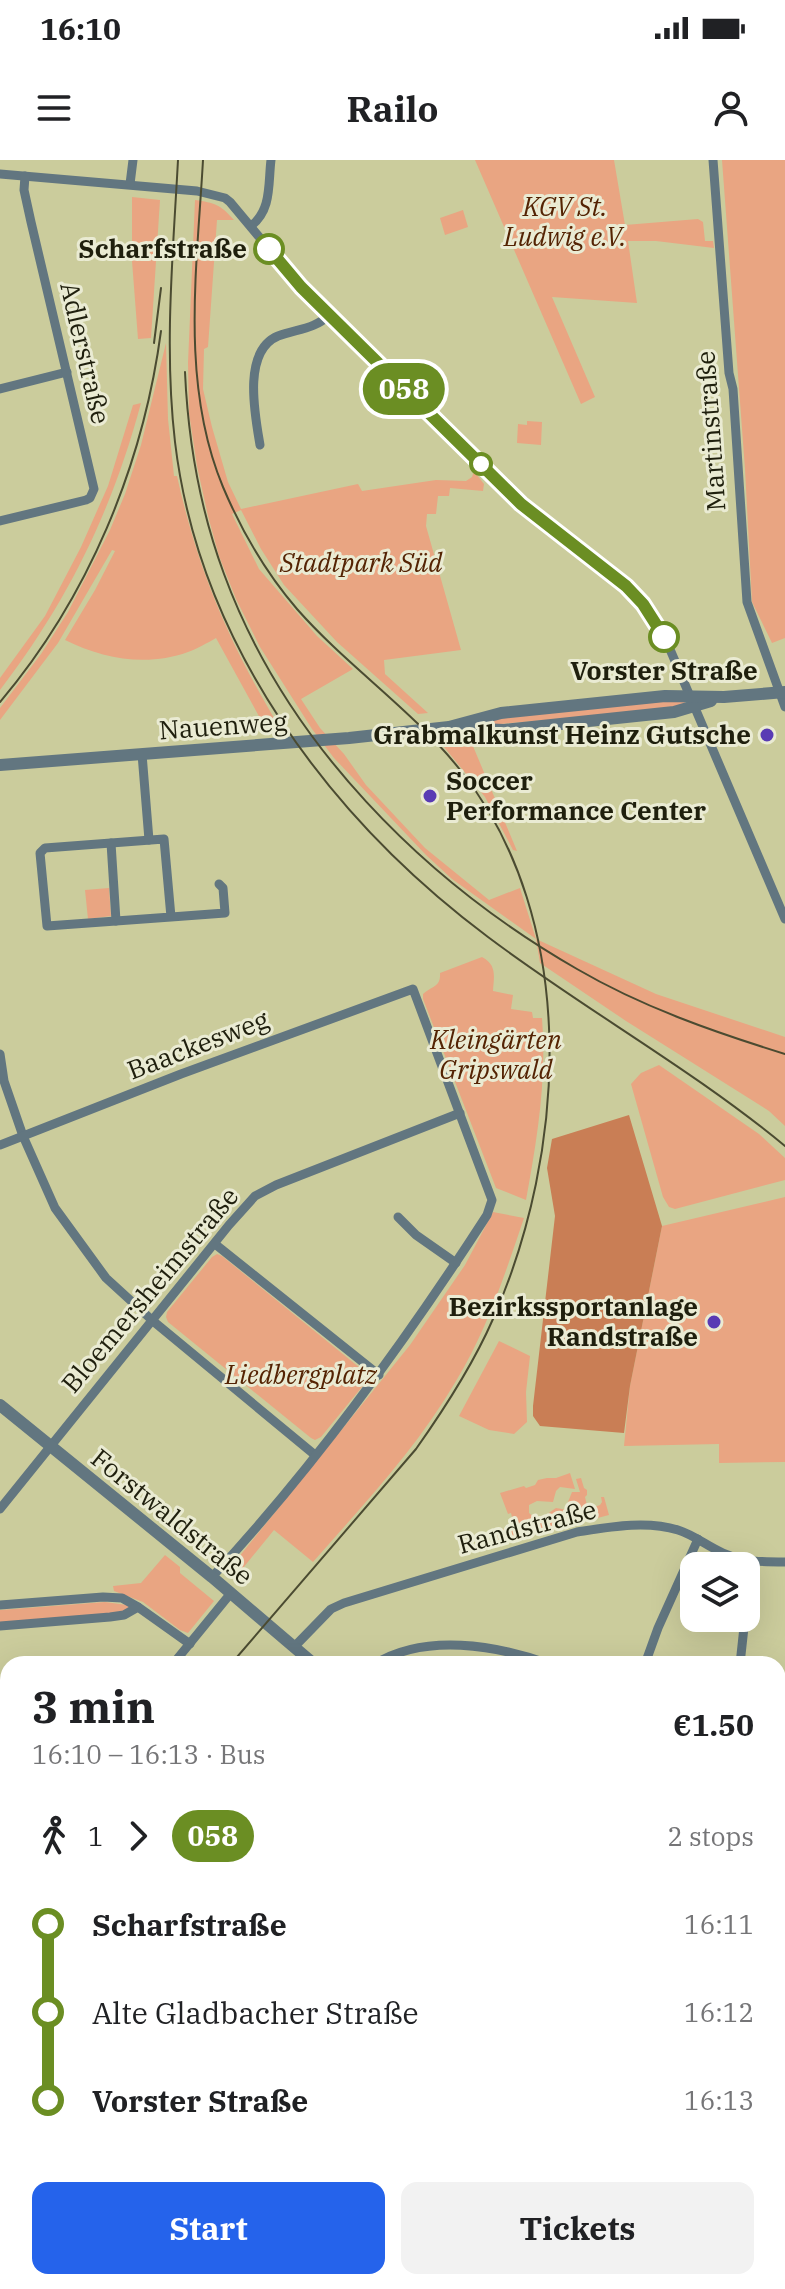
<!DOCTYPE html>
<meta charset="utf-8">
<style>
:root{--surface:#fff;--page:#f2f2f2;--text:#202124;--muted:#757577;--accent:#2563eb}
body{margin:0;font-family:"IBM Plex Serif",serif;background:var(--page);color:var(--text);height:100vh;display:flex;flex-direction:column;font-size:30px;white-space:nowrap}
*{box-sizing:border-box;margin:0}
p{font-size:26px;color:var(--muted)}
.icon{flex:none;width:44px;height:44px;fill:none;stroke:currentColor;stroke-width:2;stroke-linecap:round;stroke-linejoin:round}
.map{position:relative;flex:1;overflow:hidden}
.details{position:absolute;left:0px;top:1496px;width:786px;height:634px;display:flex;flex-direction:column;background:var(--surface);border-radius:24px 24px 0 0;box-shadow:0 8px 32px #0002}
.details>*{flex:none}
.badge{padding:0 16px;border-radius:26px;font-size:28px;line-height:52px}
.buttons{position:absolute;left:680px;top:1392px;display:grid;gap:16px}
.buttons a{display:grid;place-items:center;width:80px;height:80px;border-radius:16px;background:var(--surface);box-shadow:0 8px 32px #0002;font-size:40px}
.map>.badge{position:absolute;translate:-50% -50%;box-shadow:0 0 0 4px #fff}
.legs{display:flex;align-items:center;gap:12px;height:88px;padding:0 32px;font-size:26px}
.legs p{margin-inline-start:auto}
.summary{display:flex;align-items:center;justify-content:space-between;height:136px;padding:0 32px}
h1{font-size:44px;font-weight:800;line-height:60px}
.button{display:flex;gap:16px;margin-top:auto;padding:16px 32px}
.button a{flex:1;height:92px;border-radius:16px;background:var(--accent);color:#fff;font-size:32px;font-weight:800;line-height:92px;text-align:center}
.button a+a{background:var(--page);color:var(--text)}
ul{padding:0 32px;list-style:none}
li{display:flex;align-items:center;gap:28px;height:88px;font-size:30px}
li i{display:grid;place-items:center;width:12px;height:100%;margin:0 10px;background:currentColor}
li i::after{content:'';width:20px;height:20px;margin:-10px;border:6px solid;border-radius:50%;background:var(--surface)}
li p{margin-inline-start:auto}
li:first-child i{background:linear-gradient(#0000 50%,currentColor 0)}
li:last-child i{background:linear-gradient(currentColor 50%,#0000 0)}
.status{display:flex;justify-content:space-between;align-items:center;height:56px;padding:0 40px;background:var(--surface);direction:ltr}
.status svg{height:22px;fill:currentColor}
header{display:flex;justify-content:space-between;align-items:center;height:104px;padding:0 32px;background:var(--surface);font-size:36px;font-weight:800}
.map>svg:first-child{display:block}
.green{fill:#e9a582}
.forest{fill:#c97e55}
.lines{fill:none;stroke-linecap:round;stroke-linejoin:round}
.minor{stroke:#627680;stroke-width:9}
.tertiary{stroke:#627680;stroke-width:12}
.rail{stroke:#4b4b31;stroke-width:2}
.line-1-casing{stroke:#fff;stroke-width:18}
.line-1{stroke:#6b8e23;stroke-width:12}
.stop-1-dot{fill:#fff;stroke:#6b8e23;stroke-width:4}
.poi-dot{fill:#593bb4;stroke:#eaebd3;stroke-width:3}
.labels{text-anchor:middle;stroke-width:6;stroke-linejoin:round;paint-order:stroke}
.park-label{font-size:26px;font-style:italic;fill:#542303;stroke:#eaebd3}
.stop-label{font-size:26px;font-weight:bold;fill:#1f1f0d;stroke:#eaebd3;text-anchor:end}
.street-label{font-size:26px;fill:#1f1f0d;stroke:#eaebd3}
.poi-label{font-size:26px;font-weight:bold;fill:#1f1f0d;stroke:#eaebd3;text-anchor:end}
</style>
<div class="status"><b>16:10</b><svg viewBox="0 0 49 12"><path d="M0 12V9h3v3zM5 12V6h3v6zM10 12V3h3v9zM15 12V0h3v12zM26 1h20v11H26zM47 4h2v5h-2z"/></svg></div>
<header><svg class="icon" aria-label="menu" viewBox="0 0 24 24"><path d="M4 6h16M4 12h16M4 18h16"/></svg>Railo<svg class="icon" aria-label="person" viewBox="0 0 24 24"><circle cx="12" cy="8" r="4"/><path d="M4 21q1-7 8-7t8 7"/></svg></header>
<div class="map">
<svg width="785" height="2129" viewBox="0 0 785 2129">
<rect width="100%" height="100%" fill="#cbcc9c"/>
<!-- green -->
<g class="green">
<polygon points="475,0 614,0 625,65 698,59 703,62 705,81 713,81 714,88 656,81 628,81 637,143 552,137 595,237 581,244"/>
<polygon points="722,0 785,0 785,478 772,483 752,442 745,309"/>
<polygon points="132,37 160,40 151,178 138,179 132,101"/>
<path d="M 195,40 C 215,43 220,44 234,60 L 217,60 L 208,187 L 204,189 L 203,229 L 212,267 L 228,322 L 241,349 L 358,324 L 362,331 L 436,320 L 466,321 L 472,317 L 474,311 L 484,324 L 483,331 L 450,328 L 449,336 L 438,336 L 436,354 L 427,354 L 426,366 L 461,490 L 384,500 L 385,514 L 428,553 L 418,554 L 337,482 L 284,425 L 261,389 L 241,350 L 232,354 L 259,409 L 317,476 L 353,509 L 301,539 L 320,568 L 344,594 L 366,625 L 425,688 L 489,740 L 520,728 L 536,779 L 656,834 L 785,877 L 785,966 L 769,951 L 626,861 L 540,803 L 536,779 L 452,719 L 426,695 L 334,598 L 312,569 L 260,487 L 236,439 L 219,396 L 208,356 L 197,306 L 189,253 L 188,203 Z"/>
<polygon points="463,50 468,67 445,75 440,58"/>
<path d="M 166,183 L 168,259 L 174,316 L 177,316 C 198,411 230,485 280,568 L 266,569 L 216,478 C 207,483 197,489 188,492 C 147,507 103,499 65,480 L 95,430 L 115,391 L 112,390 L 58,483 L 0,560 L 0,548 L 41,494 L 68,452 L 110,370 L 125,334 L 141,285 Z"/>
<path d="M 141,243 C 112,351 68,441 0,530 L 0,518 L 45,456 L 81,387 L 108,326 L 133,245 Z"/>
<polygon points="527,261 542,262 541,285 517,283 518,264 527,265"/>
<polygon points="666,539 685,542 685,544 668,550 488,565 486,563 488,560"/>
<polygon points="435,576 470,579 517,691 513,690 485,637"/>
<polygon points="109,728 111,756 88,759 85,730"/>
<path d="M 482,797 C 497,805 494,816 493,831 L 513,835 L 511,849 L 532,852 L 533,858 L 542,858 C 547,920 537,980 526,1040 L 496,1028 L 423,839 L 423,834 C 432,826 441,827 440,813 Z"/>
<polygon points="659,905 759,974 785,998 785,1020 675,1049 669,1047 663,1037 631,924 641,913"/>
<polygon points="785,1037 785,1302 719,1303 719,1284 624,1286 630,1226 662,1066"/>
<path d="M 493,1052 L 524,1058 C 505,1114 487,1170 456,1221 C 417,1288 364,1344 313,1402 L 274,1370 L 234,1419 L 226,1413 L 410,1185 L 465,1105 Z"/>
<polygon points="217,1094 222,1096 365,1212 367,1216 366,1222 321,1277 315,1280 311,1278 168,1162 166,1157 167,1152 212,1097"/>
<polygon points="499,1181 530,1196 526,1232 527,1262 514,1274 489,1270 459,1256"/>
<polygon points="570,1313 575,1329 560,1327 556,1331 553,1342 537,1341 529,1345 529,1353 535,1358 529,1375 494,1386 493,1384 499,1382 496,1371 510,1367 509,1363 513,1361 511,1353 508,1354 500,1333 524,1326 526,1328 535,1325 538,1320 547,1318 556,1318"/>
<polygon points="581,1318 584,1328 587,1330 587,1335 585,1337 588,1349 600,1345 602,1342 601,1337 604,1337 609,1355 586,1361 568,1342 572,1332 580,1332 576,1319"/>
<polygon points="556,1348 568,1350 581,1362 535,1374 534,1370 550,1352"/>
<polygon points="165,1395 180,1407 180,1413 214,1441 188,1473 180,1470 143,1442 114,1431 113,1426 141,1423"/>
<polygon points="105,1442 127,1445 130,1448 126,1452 0,1463 0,1450"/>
<polygon points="8,1627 8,1678 0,1681 0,1629"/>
</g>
<!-- forest -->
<polygon class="forest" points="629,955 662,1066 630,1226 624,1273 540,1266 533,1256 533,1246 555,1056 547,1008 552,979"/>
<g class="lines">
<!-- minor -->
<g class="minor">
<polyline points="713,0 729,213 733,229 747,442 785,547"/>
<polyline points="0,14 197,31 225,38 230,42 301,127 521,344 626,426 643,444 669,487 785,759"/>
<polyline points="130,24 133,0"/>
<path d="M 251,66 C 272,50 268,24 271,0"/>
<polyline points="0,229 67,212"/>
<path d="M 260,285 C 255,255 242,191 278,176 C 297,169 315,169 329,155"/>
<polyline points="0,361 86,340 90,338 94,329 31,62 24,30 25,16"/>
<polyline points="142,594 149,680"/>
<polyline points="111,683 116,761"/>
<polyline points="171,757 47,766 40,693 45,688 164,679 171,757 225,753 223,728 219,724"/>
<polyline points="0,894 4,921 23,976 55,1048 106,1118 153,1161 315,1295"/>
<path d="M 0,985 L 181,914 L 413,829 L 492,1040 L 487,1055 C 405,1182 315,1306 212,1417"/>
<polyline points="398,1057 416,1075 456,1103"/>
<polyline points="215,1084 379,1215"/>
<polyline points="0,1349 229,1065 255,1036 276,1025 460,953"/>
<polyline points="0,1445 103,1437 122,1438 138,1447 190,1484"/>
<polyline points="746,1451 748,1402"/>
<polyline points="0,1466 110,1457 124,1455 138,1447"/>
<path d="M 295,1486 L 331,1449 L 344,1443 L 577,1372 C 609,1367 646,1360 678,1370 C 694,1375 707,1386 723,1393 C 744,1402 763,1402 785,1402"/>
<polyline points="173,1504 231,1433"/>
<path d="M 375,1504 C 425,1473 496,1485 549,1504"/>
<polyline points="645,1504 658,1468 698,1379"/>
<polyline points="740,1504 745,1458"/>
<polyline points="0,1624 8,1621"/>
<polyline points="778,1717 785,1761"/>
<polyline points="0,1828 8,1825"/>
<polyline points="778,1906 785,1909"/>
<polyline points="0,1941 8,1938"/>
<polyline points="778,2092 785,2088"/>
<polyline points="235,2122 235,2129"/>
<polyline points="445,2122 462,2129"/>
<polyline points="736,2122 738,2129"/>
<polyline points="13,2129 33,2122"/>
<polyline points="627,2129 689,2122"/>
</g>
<!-- tertiary -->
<g class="tertiary">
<polyline points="456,568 504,570 674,552 711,541"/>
<polyline points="0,605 349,578 449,567 501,553 665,536 724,537 785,532"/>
<polyline points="0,1245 212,1417 314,1504"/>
<polyline points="778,1804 785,1807"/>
</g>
<!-- rail -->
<g class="rail">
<path d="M 178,0 C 173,94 164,188 175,282 C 199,483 329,658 488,777 C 585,850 692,909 785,986"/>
<path d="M 203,0 C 197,108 180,224 223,327 C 242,372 266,413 297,449 C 348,507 413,550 461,611 C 580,762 567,991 493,1159 C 473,1205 445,1248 416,1289 L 231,1504"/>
<polyline points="154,183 161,128"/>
<path d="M 185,212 C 188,281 200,349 224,414 C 286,583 424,721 577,809 C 642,847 714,872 785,894"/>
<path d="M 0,542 C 88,438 143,306 161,171"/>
<polyline points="0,1686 8,1683"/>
<polyline points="0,1734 8,1727"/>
</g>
</g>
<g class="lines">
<!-- line-1 casing -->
<g class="line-1-casing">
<polyline id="line-1" points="269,89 301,127 521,344 626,426 643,444 664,477"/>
</g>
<!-- line-1 -->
<use href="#line-1" class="line-1"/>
</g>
<!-- markers -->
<g class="stop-1-dot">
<circle cx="269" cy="89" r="14"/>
<circle cx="481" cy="304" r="10"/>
<circle cx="664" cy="477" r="14"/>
</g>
<g class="poi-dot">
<circle cx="767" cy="575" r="8"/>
<circle cx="430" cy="636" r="8"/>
<circle cx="714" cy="1162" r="8"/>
</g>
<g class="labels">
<!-- park labels -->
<g class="park-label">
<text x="565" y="56">KGV St.<tspan x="565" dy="30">Ludwig e.V.</tspan></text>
<text x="361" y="412">Stadtpark Süd</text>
<text x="496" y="889">Kleingärten<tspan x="496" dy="30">Gripswald</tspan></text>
<text x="301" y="1224">Liedbergplatz</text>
</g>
<!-- stop labels -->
<g class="stop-label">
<text x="247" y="98">Scharfstraße</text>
<text x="664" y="520" text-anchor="middle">Vorster Straße</text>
</g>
<!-- street labels -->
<g class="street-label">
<text transform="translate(85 193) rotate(77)" y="9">Adlerstraße</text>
<text transform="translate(711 271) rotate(-94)" y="9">Martinstraße</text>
<text transform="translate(223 566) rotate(-4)" y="9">Nauenweg</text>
<text transform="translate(198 885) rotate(-21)" y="9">Baackesweg</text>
<text transform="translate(150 1130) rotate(-50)" y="9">Bloemersheimstraße</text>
<text transform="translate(172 1357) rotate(39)" y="9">Forstwaldstraße</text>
<text transform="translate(527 1367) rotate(-15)" y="9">Randstraße</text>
</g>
<!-- poi labels -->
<g class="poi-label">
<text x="751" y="584">Grabmalkunst Heinz Gutsche</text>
<text x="446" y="630" text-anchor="start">Soccer<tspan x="446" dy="30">Performance Center</tspan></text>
<text x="698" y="1156">Bezirkssportanlage<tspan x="698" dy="30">Randstraße</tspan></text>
</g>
</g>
</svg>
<div class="buttons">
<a><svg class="icon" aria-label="layers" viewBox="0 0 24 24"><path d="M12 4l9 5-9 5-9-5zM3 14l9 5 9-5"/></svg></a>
</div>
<b class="badge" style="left:404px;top:229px;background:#6b8e23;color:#fff">058</b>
<section class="details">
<div class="summary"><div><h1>3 min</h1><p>16:10 – 16:13 · Bus</p></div><b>€1.50</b></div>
<div class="legs"><svg class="icon" aria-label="walk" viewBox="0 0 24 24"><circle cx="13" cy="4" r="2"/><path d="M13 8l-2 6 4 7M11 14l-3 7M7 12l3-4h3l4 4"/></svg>1<svg class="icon" aria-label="forward" viewBox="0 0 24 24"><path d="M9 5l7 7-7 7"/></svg><b class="badge" style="background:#6b8e23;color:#fff">058</b><p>2 stops</p></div>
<ul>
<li><i style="color:#6b8e23"></i><b>Scharfstraße</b><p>16:11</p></li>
<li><i style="color:#6b8e23"></i><span>Alte Gladbacher Straße</span><p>16:12</p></li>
<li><i style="color:#6b8e23"></i><b>Vorster Straße</b><p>16:13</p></li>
</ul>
<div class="button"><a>Start</a><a>Tickets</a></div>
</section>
</div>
